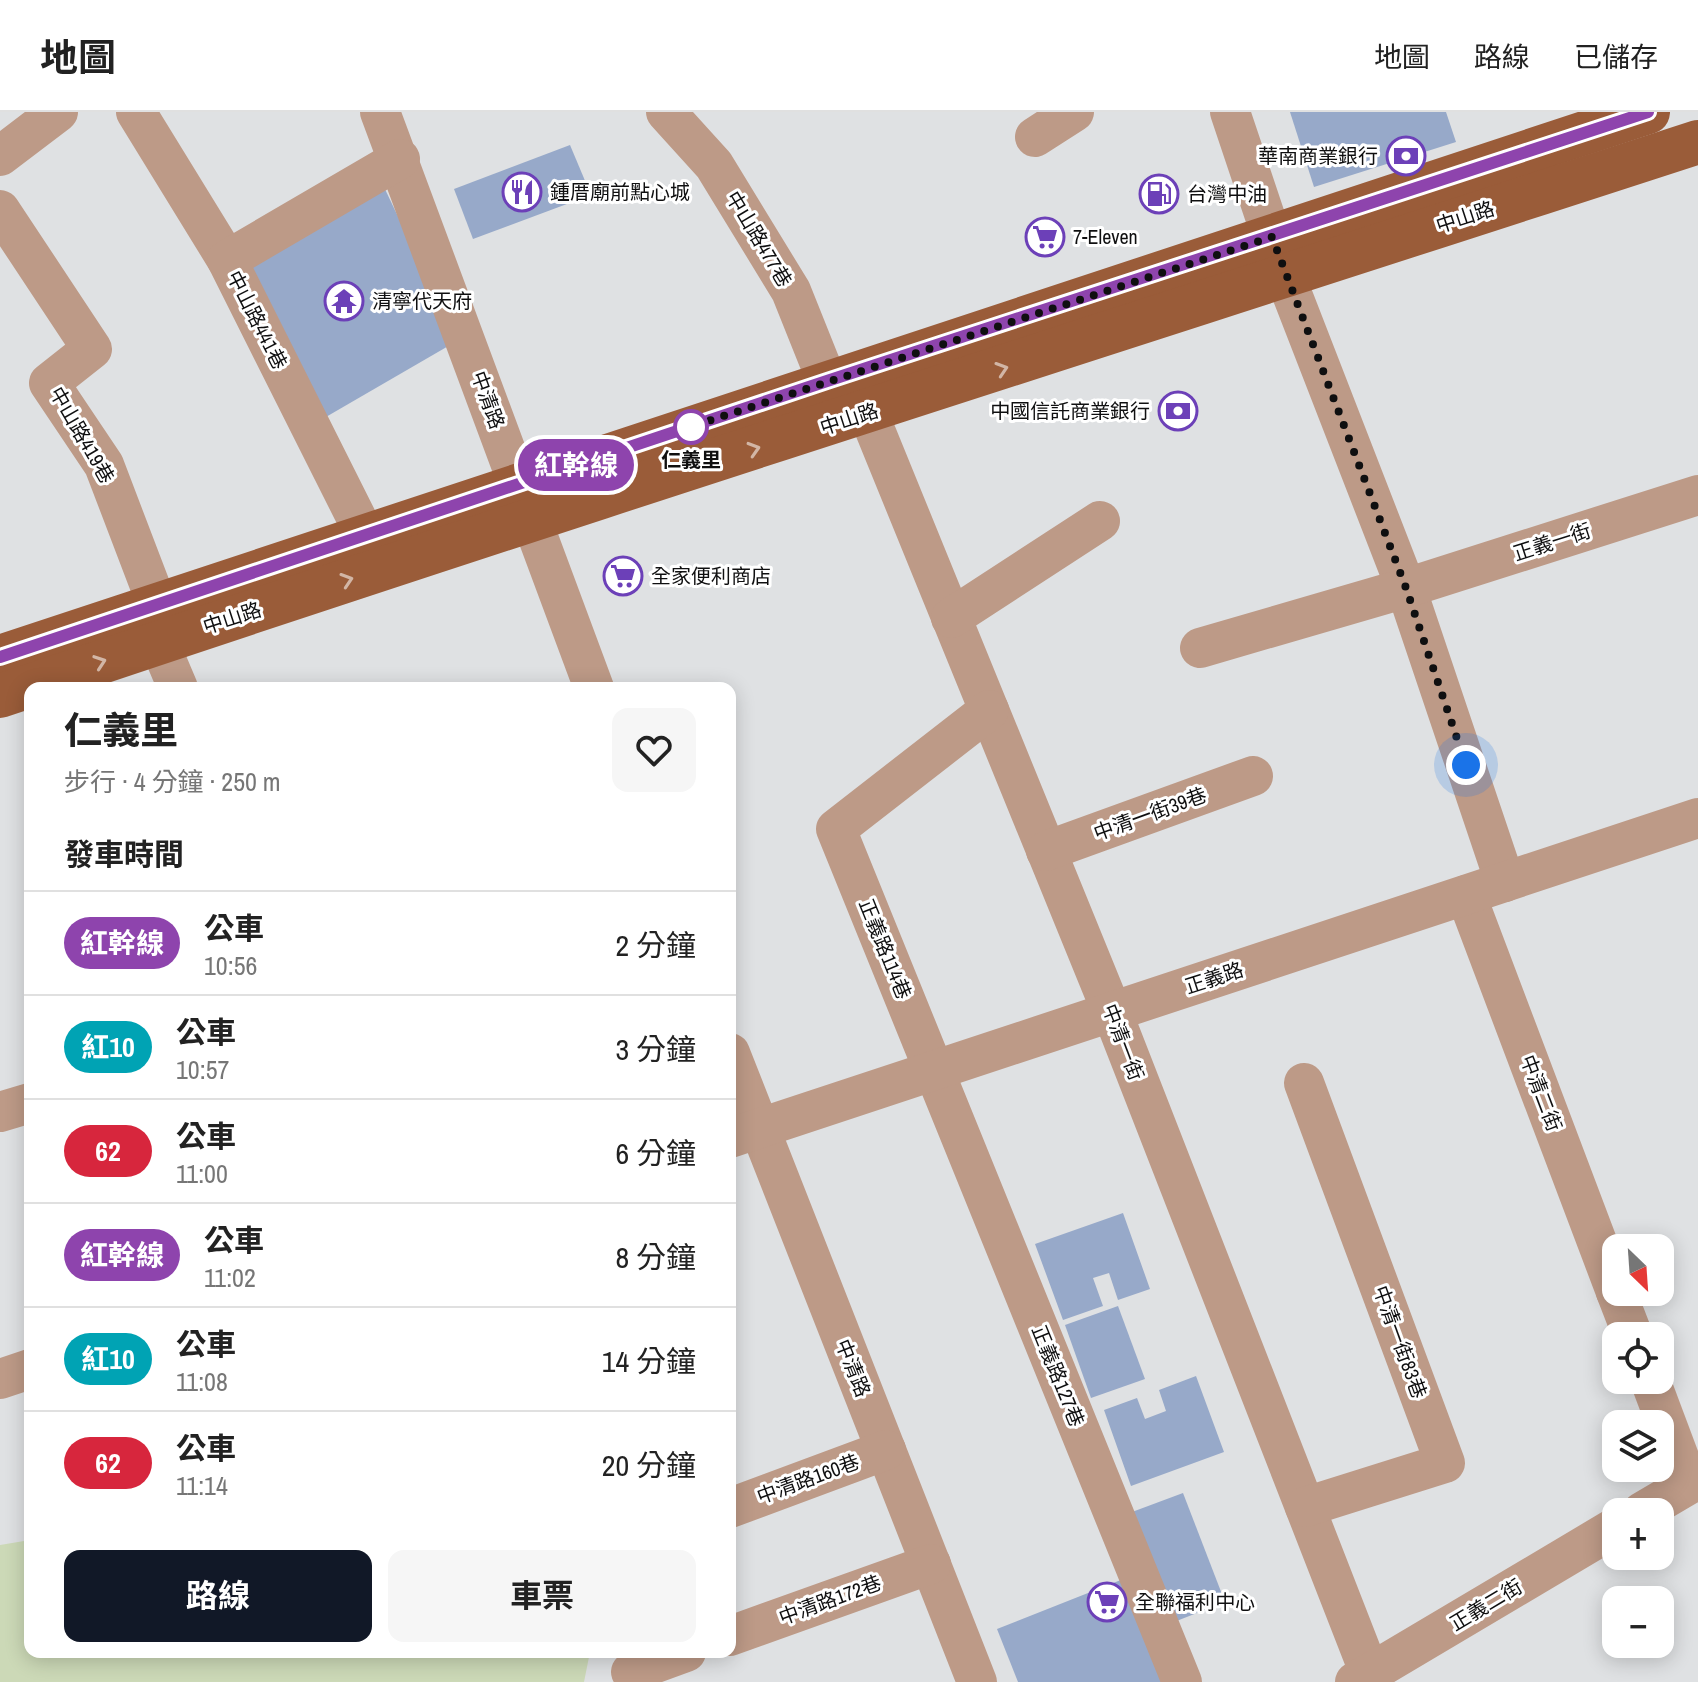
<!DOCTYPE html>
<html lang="zh-TW">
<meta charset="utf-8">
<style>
:root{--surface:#fff;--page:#f6f6f6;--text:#222;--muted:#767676;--line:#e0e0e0;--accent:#111827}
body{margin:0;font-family:"Archivo Narrow","Noto Sans TC",sans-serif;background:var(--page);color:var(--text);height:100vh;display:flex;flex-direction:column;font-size:30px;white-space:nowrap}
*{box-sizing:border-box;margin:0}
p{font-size:26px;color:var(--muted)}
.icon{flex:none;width:44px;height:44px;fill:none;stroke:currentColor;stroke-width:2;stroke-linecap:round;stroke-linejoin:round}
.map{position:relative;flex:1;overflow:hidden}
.drawer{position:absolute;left:24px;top:570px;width:712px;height:976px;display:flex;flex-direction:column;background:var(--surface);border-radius:16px;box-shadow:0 4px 20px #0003}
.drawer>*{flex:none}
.badge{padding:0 16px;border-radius:26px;font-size:28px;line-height:52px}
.needle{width:52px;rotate:155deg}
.controls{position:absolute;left:1602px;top:1122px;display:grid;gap:16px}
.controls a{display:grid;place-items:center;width:72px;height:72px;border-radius:16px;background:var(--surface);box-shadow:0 4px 20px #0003;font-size:40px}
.you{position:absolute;width:40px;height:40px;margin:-20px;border:6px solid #fff;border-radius:50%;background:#1a73e8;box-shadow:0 0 0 12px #1a73e833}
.map>.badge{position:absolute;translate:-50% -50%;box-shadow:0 0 0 4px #fff}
h2{padding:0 40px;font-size:30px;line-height:72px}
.round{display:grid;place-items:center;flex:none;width:84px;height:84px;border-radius:16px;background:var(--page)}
.head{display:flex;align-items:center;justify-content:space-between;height:136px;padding:0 40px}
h1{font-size:38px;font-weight:700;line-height:60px}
.primary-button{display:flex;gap:16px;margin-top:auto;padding:16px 40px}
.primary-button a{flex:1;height:92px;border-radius:16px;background:var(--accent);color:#fff;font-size:32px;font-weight:700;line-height:92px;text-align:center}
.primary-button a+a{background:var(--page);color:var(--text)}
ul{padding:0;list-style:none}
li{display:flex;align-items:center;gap:24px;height:104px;padding:0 40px;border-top:2px solid var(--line)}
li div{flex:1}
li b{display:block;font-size:30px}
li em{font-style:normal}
li .badge{min-width:88px;font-weight:700;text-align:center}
header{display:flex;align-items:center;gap:48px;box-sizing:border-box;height:112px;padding:0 40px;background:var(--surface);border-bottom:2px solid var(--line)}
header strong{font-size:38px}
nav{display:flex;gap:44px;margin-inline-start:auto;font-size:28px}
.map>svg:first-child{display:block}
.green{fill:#ccd9b7}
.building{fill:#97a9c9}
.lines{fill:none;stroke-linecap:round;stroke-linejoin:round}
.minor{stroke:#bd9a87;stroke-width:40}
.major{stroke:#9a5c39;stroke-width:44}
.oneway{stroke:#d2b6a6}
.line-casing{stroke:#fff;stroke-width:18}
.line{stroke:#8e44ad;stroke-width:12}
.walk{stroke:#0f0f10;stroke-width:8;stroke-dasharray:0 14.4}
.stop-dot{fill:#fff;stroke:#8e44ad;stroke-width:4}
.labels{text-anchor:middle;stroke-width:6;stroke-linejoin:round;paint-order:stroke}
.poi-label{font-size:20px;fill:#0f0f10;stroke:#fff;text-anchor:start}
.street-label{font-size:20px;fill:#0f0f10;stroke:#fff}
.stop-label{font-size:20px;font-weight:bold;fill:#0f0f10;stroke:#fff}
</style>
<header>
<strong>地圖</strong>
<nav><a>地圖</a><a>路線</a><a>已儲存</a></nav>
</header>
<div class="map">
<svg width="1698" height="1570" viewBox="0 0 1698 1570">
<rect width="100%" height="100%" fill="#dfe1e3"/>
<!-- green -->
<polygon class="green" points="30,1428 30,1540 590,1540 584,1570 0,1570 0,1433"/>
<!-- building -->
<g class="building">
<polygon points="1290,0 1446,0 1456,30 1314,75"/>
<polygon points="570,33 591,83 473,127 454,77"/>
<polygon points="384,75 457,229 319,309 227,148"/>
<polygon points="1123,1101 1150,1177 1118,1188 1109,1161 1093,1166 1103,1194 1063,1208 1035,1132"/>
<polygon points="1118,1194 1145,1267 1091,1286 1065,1213"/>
<polygon points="1196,1264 1224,1340 1131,1374 1104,1298 1137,1286 1145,1307 1166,1299 1159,1278"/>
<polygon points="1183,1381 1225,1490 1174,1510 1132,1400"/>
<polygon points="1136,1462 1178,1570 1018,1570 997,1517"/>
</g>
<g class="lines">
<!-- minor -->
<g class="minor">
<polyline points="136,0 227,148 365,423"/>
<polyline points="380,0 594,576"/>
<polyline points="666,0 714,53 791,179 827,269"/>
<polyline points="1230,0 1285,164 1406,476 1505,770"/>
<polyline points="1035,25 1074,0"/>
<polyline points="0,44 58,0"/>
<polyline points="0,98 92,237 49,271 104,353 157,492"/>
<polyline points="227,148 400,47"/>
<polyline points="868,301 1112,900 1370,1562"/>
<polyline points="951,506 1100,409"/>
<polyline points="159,531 178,576"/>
<polyline points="1200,536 1406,476 1698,383"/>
<polyline points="989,598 836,717 1182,1570"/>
<polyline points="1046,739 1253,664"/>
<polyline points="1466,783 1616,1180"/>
<polyline points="730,941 977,1570"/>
<polyline points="1304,971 1445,1351 1305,1395"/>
<polyline points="0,1000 30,991"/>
<polyline points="730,1026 1698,706"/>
<polyline points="1616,1180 1633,1224"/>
<polyline points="0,1267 30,1257"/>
<polyline points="1650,1268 1689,1372"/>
<polyline points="730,1396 886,1338"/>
<polyline points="1642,1400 1698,1367"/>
<polyline points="730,1524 931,1452"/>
<polyline points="631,1560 686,1540"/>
<polyline points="1355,1570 1616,1415"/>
</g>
<!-- major -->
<g class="major">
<polyline points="0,545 1648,0"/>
<path d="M 0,584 C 564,394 1132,214 1698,30"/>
</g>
</g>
<!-- one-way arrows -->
<defs><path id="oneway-chevron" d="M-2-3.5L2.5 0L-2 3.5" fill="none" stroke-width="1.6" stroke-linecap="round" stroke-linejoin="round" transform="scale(2)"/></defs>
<g class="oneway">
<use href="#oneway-chevron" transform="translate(1002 257) rotate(-18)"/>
<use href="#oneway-chevron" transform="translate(754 337) rotate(-17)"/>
<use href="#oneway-chevron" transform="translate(347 468) rotate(-18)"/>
<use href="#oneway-chevron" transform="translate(100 550) rotate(-19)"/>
</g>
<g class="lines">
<!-- line casing -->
<g class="line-casing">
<polyline id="line" points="0,545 827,269 1648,0"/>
</g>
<!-- line -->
<use href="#line" class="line"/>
<!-- walk -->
<polyline class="walk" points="691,315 687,316 1272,125 1406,476 1466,653"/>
</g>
<!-- icons -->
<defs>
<g id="bank-ring" transform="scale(2)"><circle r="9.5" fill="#fff" stroke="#6c40b8" stroke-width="1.5"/><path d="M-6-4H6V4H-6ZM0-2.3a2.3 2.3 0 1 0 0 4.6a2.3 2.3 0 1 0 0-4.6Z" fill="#6c40b8"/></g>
<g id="restaurant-ring" transform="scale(2)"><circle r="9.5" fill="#fff" stroke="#6c40b8" stroke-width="1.5"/><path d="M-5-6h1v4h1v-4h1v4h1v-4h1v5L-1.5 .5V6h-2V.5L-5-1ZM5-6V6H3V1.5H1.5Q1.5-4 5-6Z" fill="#6c40b8"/></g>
<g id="fuel-ring" transform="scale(2)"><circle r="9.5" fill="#fff" stroke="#6c40b8" stroke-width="1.5"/><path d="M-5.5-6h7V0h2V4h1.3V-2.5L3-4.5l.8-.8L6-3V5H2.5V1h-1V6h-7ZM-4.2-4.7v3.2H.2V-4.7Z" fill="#6c40b8"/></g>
<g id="supermarket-ring" transform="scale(2)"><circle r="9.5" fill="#fff" stroke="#6c40b8" stroke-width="1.5"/><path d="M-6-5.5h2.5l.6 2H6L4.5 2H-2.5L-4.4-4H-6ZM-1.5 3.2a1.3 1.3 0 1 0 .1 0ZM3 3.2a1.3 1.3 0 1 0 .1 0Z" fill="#6c40b8"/></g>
<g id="temple-ring" transform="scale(2)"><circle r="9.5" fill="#fff" stroke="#6c40b8" stroke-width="1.5"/><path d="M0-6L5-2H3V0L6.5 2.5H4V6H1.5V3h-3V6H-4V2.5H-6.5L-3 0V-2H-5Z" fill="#6c40b8"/></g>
</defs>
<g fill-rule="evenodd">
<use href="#bank-ring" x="1406" y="44"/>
<use href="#restaurant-ring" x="522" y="80"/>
<use href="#fuel-ring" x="1159" y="82"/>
<use href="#supermarket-ring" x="1045" y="125"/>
<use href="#temple-ring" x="344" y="189"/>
<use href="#bank-ring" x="1178" y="299"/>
<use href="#supermarket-ring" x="623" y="464"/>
<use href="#supermarket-ring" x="1107" y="1490"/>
</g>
<!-- markers -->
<circle class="stop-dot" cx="691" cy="315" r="16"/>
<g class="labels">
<!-- poi labels -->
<g class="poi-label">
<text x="1378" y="51" text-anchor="end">華南商業銀行</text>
<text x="550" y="87">鍾厝廟前點心城</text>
<text x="1187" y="89">台灣中油</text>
<text x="1073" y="132">7-Eleven</text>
<text x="372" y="196">清寧代天府</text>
<text x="1150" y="306" text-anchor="end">中國信託商業銀行</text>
<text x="651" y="471">全家便利商店</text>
<text x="1135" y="1497">全聯福利中心</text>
</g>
<!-- street labels -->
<g class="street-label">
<text transform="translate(1465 105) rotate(-18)" y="7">中山路</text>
<text transform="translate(759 127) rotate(59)" y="7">中山路477巷</text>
<text transform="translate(257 208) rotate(63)" y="7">中山路441巷</text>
<text transform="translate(488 288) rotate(70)" y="7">中清路</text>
<text transform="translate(849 307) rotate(-18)" y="7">中山路</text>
<text transform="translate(82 323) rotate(60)" y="7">中山路419巷</text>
<text transform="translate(1552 430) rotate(-18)" y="7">正義一街</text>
<text transform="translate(232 506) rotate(-18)" y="7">中山路</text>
<text transform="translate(1150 702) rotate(-20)" y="7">中清一街39巷</text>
<text transform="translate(885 837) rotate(68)" y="7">正義路114巷</text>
<text transform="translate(1214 866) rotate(-18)" y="7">正義路</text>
<text transform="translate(1123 930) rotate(69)" y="7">中清一街</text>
<text transform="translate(1541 981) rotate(69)" y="7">中清二街</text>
<text transform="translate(1400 1230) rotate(70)" y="7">中清一街83巷</text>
<text transform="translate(853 1256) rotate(68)" y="7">中清路</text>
<text transform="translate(1058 1264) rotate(68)" y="7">正義路127巷</text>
<text transform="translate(808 1367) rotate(-20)" y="7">中清路160巷</text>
<text transform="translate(830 1488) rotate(-20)" y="7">中清路172巷</text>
<text transform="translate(1486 1493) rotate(-31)" y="7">正義二街</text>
</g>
<!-- stop labels -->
<g class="stop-label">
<text x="691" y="355">仁義里</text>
</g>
</g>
</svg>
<div class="controls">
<a><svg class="needle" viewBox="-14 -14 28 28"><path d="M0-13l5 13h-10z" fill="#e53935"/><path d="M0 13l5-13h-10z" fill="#767676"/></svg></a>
<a><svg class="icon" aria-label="locate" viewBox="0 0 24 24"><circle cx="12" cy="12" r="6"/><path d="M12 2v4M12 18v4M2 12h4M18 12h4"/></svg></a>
<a><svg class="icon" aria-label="layers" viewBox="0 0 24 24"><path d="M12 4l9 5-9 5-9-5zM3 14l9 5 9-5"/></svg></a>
<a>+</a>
<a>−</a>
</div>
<div class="you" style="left:1466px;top:653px"></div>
<b class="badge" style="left:576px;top:353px;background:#8e44ad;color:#fff">紅幹線</b>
<section class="drawer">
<div class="head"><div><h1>仁義里</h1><p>步行 · 4 分鐘 · 250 m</p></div><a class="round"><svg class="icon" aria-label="heart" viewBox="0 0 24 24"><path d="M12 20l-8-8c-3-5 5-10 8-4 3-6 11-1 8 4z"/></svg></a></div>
<h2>發車時間</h2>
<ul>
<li><span class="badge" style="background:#8e44ad;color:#fff">紅幹線</span><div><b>公車</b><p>10:56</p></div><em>2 分鐘</em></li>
<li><span class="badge" style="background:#00a3b4;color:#fff">紅10</span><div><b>公車</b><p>10:57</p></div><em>3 分鐘</em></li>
<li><span class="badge" style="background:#d7263d;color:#fff">62</span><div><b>公車</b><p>11:00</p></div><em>6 分鐘</em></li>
<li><span class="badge" style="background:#8e44ad;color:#fff">紅幹線</span><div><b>公車</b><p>11:02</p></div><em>8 分鐘</em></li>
<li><span class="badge" style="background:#00a3b4;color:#fff">紅10</span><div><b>公車</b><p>11:08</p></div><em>14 分鐘</em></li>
<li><span class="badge" style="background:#d7263d;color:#fff">62</span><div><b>公車</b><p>11:14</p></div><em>20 分鐘</em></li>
</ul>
<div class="primary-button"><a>路線</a><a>車票</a></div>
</section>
</div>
